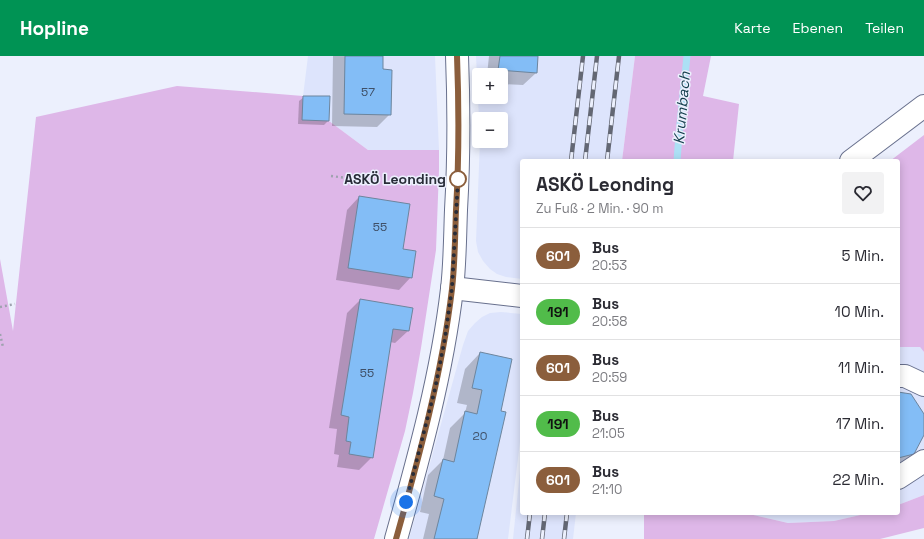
<!DOCTYPE html>
<html lang="de">
<meta charset="utf-8">
<style>
:root{--surface:#fff;--page:#f2f2f3;--text:#2b2b33;--muted:#7c7c81;--line:#e1e1e2;--accent:#009354}
body{margin:0;font-family:"Space Grotesk",sans-serif;background:var(--page);color:var(--text);height:100vh;display:flex;flex-direction:column;font-size:15px;white-space:nowrap}
*{box-sizing:border-box;margin:0}
p{font-size:13px;color:var(--muted)}
.icon{flex:none;width:22px;height:22px;fill:none;stroke:currentColor;stroke-width:2;stroke-linecap:round;stroke-linejoin:round}
.map{position:relative;flex:1;overflow:hidden}
.details{position:absolute;left:520px;top:103px;width:380px;height:356px;display:flex;flex-direction:column;background:var(--surface);border-radius:4px;box-shadow:0 2px 10px #0003}
.details>*{flex:none}
.badge{padding:0 8px;border-radius:13px;font-size:14px;line-height:26px}
.buttons{position:absolute;left:472px;top:12px;display:grid;gap:8px}
.buttons a{display:grid;place-items:center;width:36px;height:36px;border-radius:4px;background:var(--surface);box-shadow:0 2px 10px #0003;font-size:20px}
.you{position:absolute;width:20px;height:20px;margin:-10px;border:3px solid #fff;border-radius:50%;background:#1a73e8;box-shadow:0 0 0 6px #1a73e833}
.map>.badge{position:absolute;translate:-50% -50%;box-shadow:0 0 0 2px #fff}
.round{display:grid;place-items:center;flex:none;width:42px;height:42px;border-radius:4px;background:var(--page)}
.summary{display:flex;align-items:center;justify-content:space-between;height:68px;padding:0 16px}
h1{font-size:19px;font-weight:700;line-height:30px}
ul{padding:0;list-style:none}
li{display:flex;align-items:center;gap:12px;height:56px;padding:0 16px;border-top:1px solid var(--line)}
li div{flex:1}
li b{display:block;font-size:15px}
li em{font-style:normal}
li .badge{min-width:44px;font-weight:700;text-align:center}
header{display:flex;align-items:center;gap:24px;box-sizing:border-box;height:56px;padding:0 20px;background:var(--accent);color:#fff}
header strong{font-size:19px}
nav{display:flex;gap:22px;margin-inline-start:auto;font-size:14px}
.map>svg:first-child{display:block}
.built{fill:#dde4fc;fill-rule:evenodd}
.green{fill:#deb7e8}
.shadow{fill:#0003}
.lines{fill:none;stroke-linecap:round;stroke-linejoin:round}
.stream{stroke:#ace0f5;stroke-width:7}
.building{fill:#83bdf6;stroke:#6d859d}
.minor-casing{stroke:#68708d;stroke-width:24}
.path{stroke:#9ea2af;stroke-width:2.5;stroke-dasharray:2 3;stroke-linecap:butt}
.minor{stroke:#fff;stroke-width:22}
.rail-casing{stroke:#636773;stroke-width:4.5}
.rail{stroke:#ecf0fd;stroke-width:3;stroke-dasharray:9;stroke-linecap:butt}
.line-casing{stroke:#fff;stroke-width:9}
.line{stroke:#8b5e3c;stroke-width:6}
.walk{stroke:#282c38;stroke-width:4;stroke-dasharray:0 7.2}
.stop-dot{fill:#fff;stroke:#8b5e3c;stroke-width:2}
.labels{text-anchor:middle;stroke-width:3;stroke-linejoin:round;paint-order:stroke}
.number-label{font-size:12px;fill:#3f5068}
.stop-label{font-size:14px;font-weight:bold;fill:#282c38;stroke:#ecf0fd;text-anchor:end}
.water-label{font-size:15px;font-style:italic;fill:#153f4e;stroke:#ecf0fd}
</style>
<header>
<strong>Hopline</strong>
<nav><a>Karte</a><a>Ebenen</a><a>Teilen</a></nav>
</header>
<div class="map">
<svg width="924" height="483" viewBox="0 0 924 483">
<rect width="100%" height="100%" fill="#ecf0fd"/>
<!-- built -->
<g class="built">
<polygon points="308,0 435,0 439,94 368,94 329,65 302,64 303,40"/>
<path d="M 476,0 L 635,0 L 622,105 L 522,105 L 522,223 L 506,221 L 497,218 L 490,213 L 483,205 L 478,196 L 476,185 L 480,85 L 501,85 L 501,63 L 479,63 ZM 479,19 L 501,19 L 501,41 L 479,41 Z"/>
<polygon points="501,256 522,258 522,370 508,483 409,483 463,289 468,275 475,267 482,261 490,257"/>
<polygon points="898,291 920,291 924,296 924,439 898,449"/>
<polygon points="522,396 522,457 576,457 573,483 513,483"/>
<polygon points="745,457 869,457 834,465 788,467"/>
</g>
<!-- green -->
<g class="green">
<polygon points="635,0 711,0 703,40 739,48 733,105 622,105"/>
<polygon points="177,30 303,40 303,64 329,65 368,94 439,94 439,114 436,194 421,292 413,337 405,375 374,483 0,483 0,203 13,275 36,61"/>
<polygon points="924,79 924,296 920,291 898,291 898,105 890,105"/>
<polygon points="924,439 924,472 880,483 644,483 644,457 745,457 788,467 834,465 869,457 898,457 898,449"/>
</g>
<!-- shadow -->
<g class="shadow">
<polygon points="333,0 382,0 382,14 390,58 377,71 332,70"/>
<polygon points="489,0 537,0 536,17 523,29 501,28 501,19 487,19"/>
<polygon points="304,41 328,65 324,69 298,68 299,45"/>
<polygon points="359,141 411,221 399,234 336,224 347,154"/>
<polygon points="360,244 408,275 395,287 390,286 372,401 359,414 337,411 339,399 334,398 337,373 329,372 347,257"/>
<polygon points="480,297 500,356 476,483 423,483 429,458 420,456 428,419 443,404 450,372 465,357 467,349 457,347 465,313"/>
<polygon points="898,337 913,398 901,411 898,411"/>
</g>
<g class="lines">
<!-- stream -->
<polyline class="stream" points="677,105 679,78 687,0"/>
</g>
<!-- building -->
<g class="building">
<polygon points="345,0 383,0 383,13 392,14 391,59 344,58"/>
<polygon points="500,0 538,0 537,17 498,14"/>
<polygon points="303,40 330,40 329,65 302,64"/>
<polygon points="359,140 410,148 403,193 416,195 412,222 348,212"/>
<polygon points="360,243 413,252 409,275 393,273 373,402 349,398 351,386 346,385 349,361 341,359"/>
<polygon points="480,296 512,303 501,355 506,356 477,483 434,483 444,443 434,440 443,403 454,406 465,355 477,358 482,334 472,332"/>
<polygon points="898,336 911,338 924,358 924,379 914,398 898,402"/>
</g>
<g class="lines">
<!-- minor casing -->
<g class="minor-casing">
<g id="minor">
<polyline points="851,105 924,50"/>
<polyline points="452,232 522,240"/>
<polyline points="898,320 905,320 924,329"/>
<polyline points="898,422 924,405"/>
<path d="M 396,483 C 419,401 442,318 452,233 C 455,207 455,180 456,154 C 459,103 459,51 457,0"/>
</g>
</g>
<!-- path -->
<g class="path">
<polyline points="331,120 363,124"/>
<polyline points="0,251 15,248"/>
<polyline points="0,278 3,291"/>
</g>
<!-- minor -->
<use href="#minor" class="minor"/>
<!-- rail casing -->
<g class="rail-casing">
<g id="rail">
<polyline points="571,105 583,0"/>
<polyline points="585,105 597,0"/>
<polyline points="607,105 619,0"/>
<polyline points="527,483 530,457"/>
<polyline points="542,483 545,457"/>
<polyline points="564,483 567,457"/>
</g>
</g>
<!-- rail -->
<use href="#rail" class="rail"/>
</g>
<g class="lines">
<!-- line casing -->
<g class="line-casing">
<path id="line" d="M 396,483 C 419,401 442,318 452,233 C 455,207 455,180 456,154 C 459,103 459,51 457,0"/>
</g>
<!-- line -->
<use href="#line" class="line"/>
<!-- walk -->
<polyline class="walk" points="406,446 435,333 445,282 452,232 458,123"/>
</g>
<!-- markers -->
<circle class="stop-dot" cx="458" cy="123" r="8"/>
<g class="labels">
<!-- number labels -->
<g class="number-label">
<text x="368" y="40">57</text>
<text x="380" y="175">55</text>
<text x="367" y="321">55</text>
<text x="480" y="384">20</text>
</g>
<!-- stop labels -->
<g class="stop-label">
<text x="446" y="128">ASKÖ Leonding</text>
</g>
<!-- water labels -->
<g class="water-label">
<text transform="translate(682 52) rotate(-85)" y="5">Krumbach</text>
</g>
</g>
</svg>
<div class="buttons">
<a>+</a>
<a>−</a>
</div>
<div class="you" style="left:406px;top:446px"></div>
<section class="details">
<div class="summary"><div><h1>ASKÖ Leonding</h1><p>Zu Fuß · 2 Min. · 90 m</p></div><a class="round"><svg class="icon" aria-label="heart" viewBox="0 0 24 24"><path d="M12 20l-8-8c-3-5 5-10 8-4 3-6 11-1 8 4z"/></svg></a></div>
<ul>
<li><span class="badge" style="background:#8b5e3c;color:#fff">601</span><div><b>Bus</b><p>20:53</p></div><em>5 Min.</em></li>
<li><span class="badge" style="background:#51bc4a;color:#111">191</span><div><b>Bus</b><p>20:58</p></div><em>10 Min.</em></li>
<li><span class="badge" style="background:#8b5e3c;color:#fff">601</span><div><b>Bus</b><p>20:59</p></div><em>11 Min.</em></li>
<li><span class="badge" style="background:#51bc4a;color:#111">191</span><div><b>Bus</b><p>21:05</p></div><em>17 Min.</em></li>
<li><span class="badge" style="background:#8b5e3c;color:#fff">601</span><div><b>Bus</b><p>21:10</p></div><em>22 Min.</em></li>
</ul>
</section>
</div>
